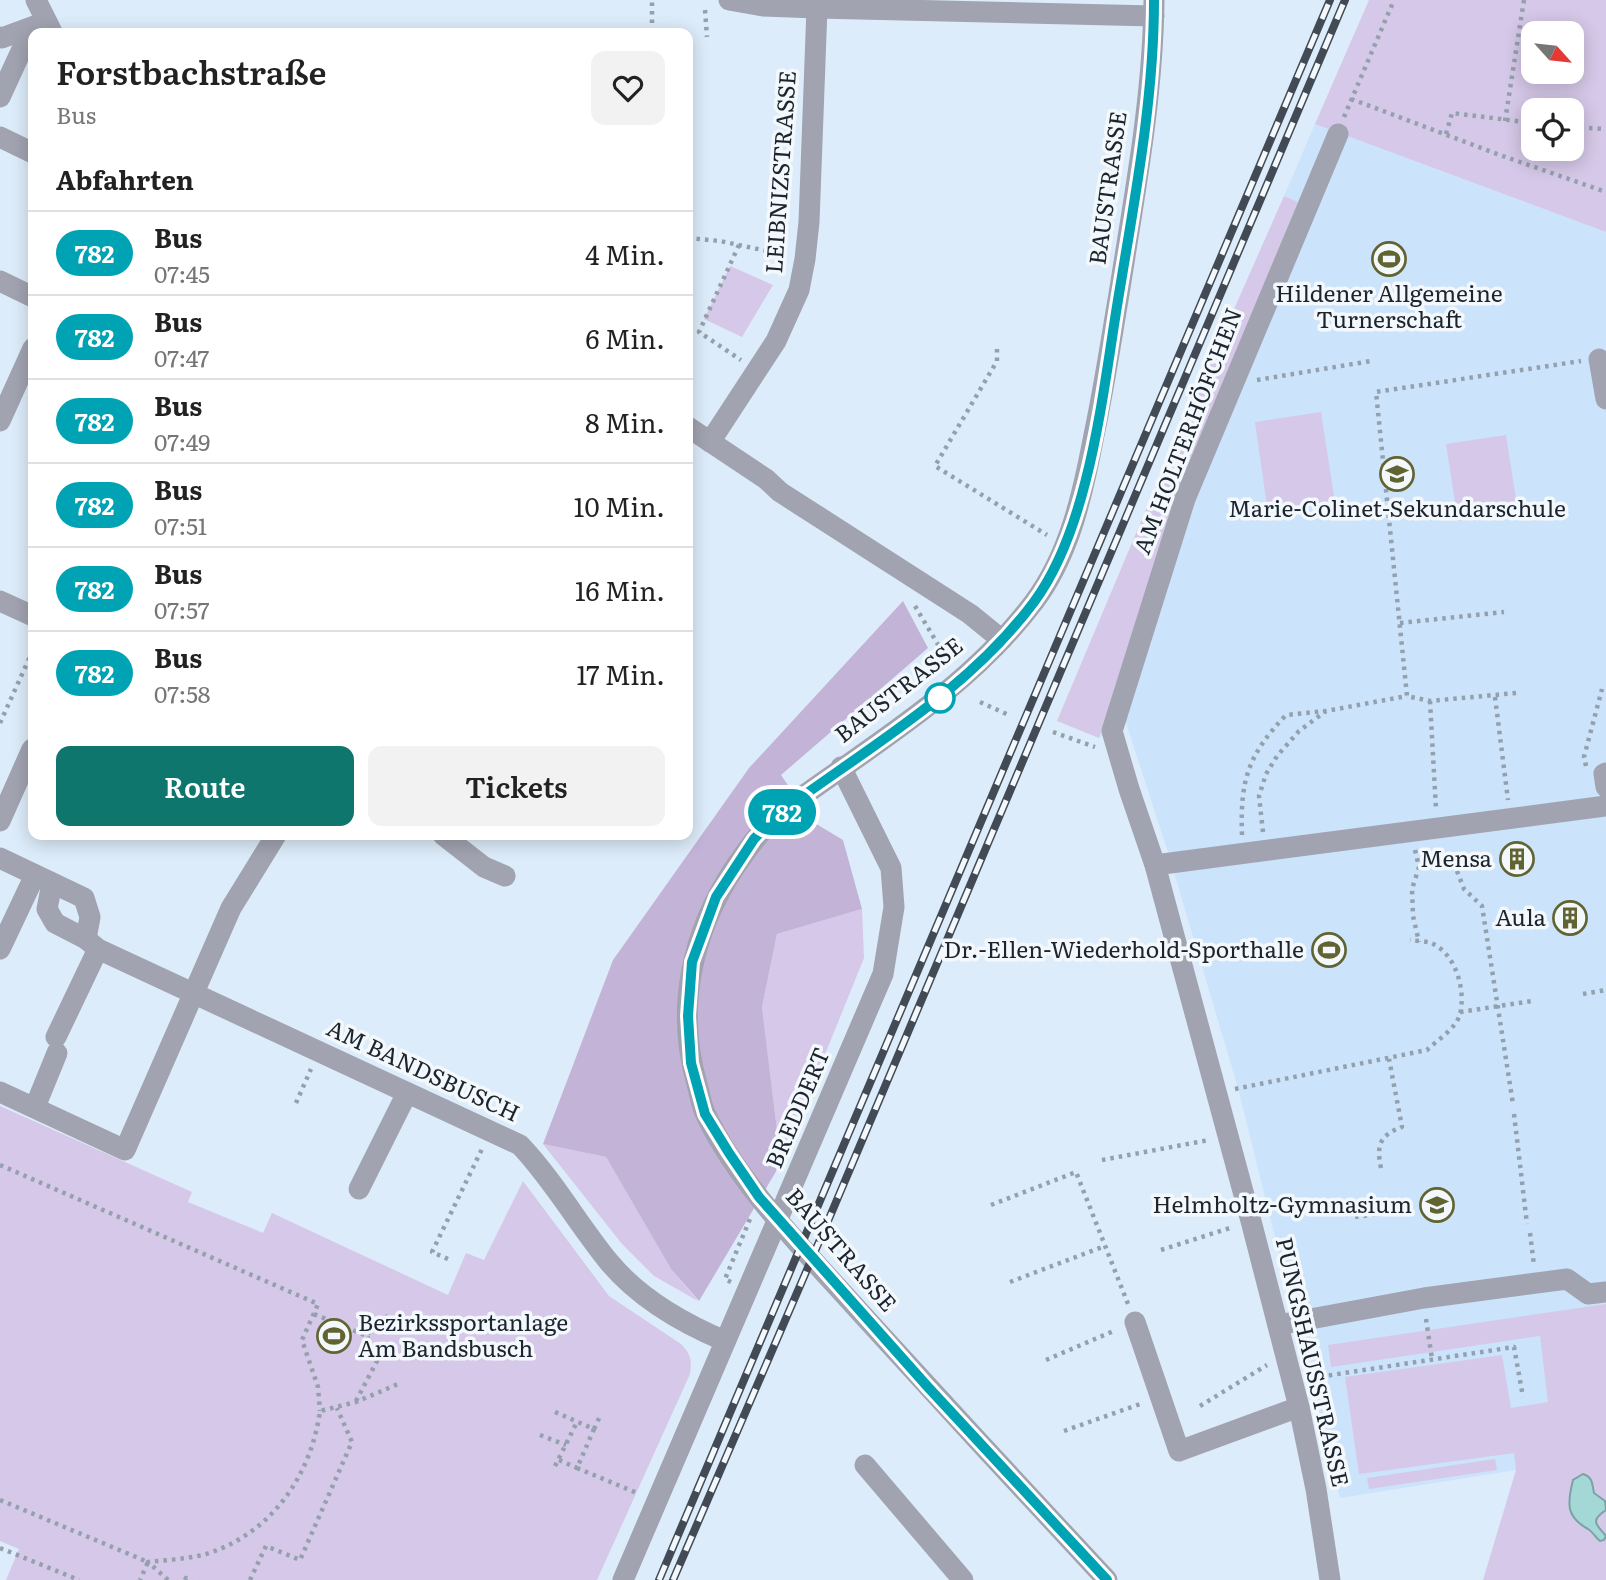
<!DOCTYPE html>
<html lang="de">
<meta charset="utf-8">
<style>
:root{--surface:#fff;--page:#f2f2f2;--text:#222;--muted:#767676;--line:#e0e0e0;--accent:#0f766e}
body{margin:0;font-family:Literata,serif;background:var(--page);color:var(--text);height:100vh;display:flex;flex-direction:column;font-size:26px;white-space:nowrap}
*{box-sizing:border-box;margin:0}
p{font-size:23px;color:var(--muted)}
.icon{flex:none;width:38px;height:38px;fill:none;stroke:currentColor;stroke-width:2;stroke-linecap:round;stroke-linejoin:round}
.map{position:relative;flex:1;overflow:hidden}
.sheet{position:absolute;left:28px;top:28px;width:665px;height:812px;display:flex;flex-direction:column;background:var(--surface);border-radius:14px;box-shadow:0 4px 18px #0003}
.sheet>*{flex:none}
.badge{padding:0 14px;border-radius:23px;font-size:24px;line-height:46px}
.needle{width:46px;rotate:117deg}
.fabs{position:absolute;left:1521px;top:21px;display:grid;gap:14px}
.fabs a{display:grid;place-items:center;width:63px;height:63px;border-radius:14px;background:var(--surface);box-shadow:0 4px 18px #0003;font-size:35px}
.map>.badge{position:absolute;translate:-50% -50%;box-shadow:0 0 0 4px #fff}
h2{padding:0 28px;font-size:26px;line-height:63px}
.round{display:grid;place-items:center;flex:none;width:74px;height:74px;border-radius:14px;background:var(--page)}
.head{display:flex;align-items:center;justify-content:space-between;height:119px;padding:0 28px}
h1{font-size:33px;font-weight:600;line-height:52px}
.action{display:flex;gap:14px;margin-top:auto;padding:14px 28px}
.action a{flex:1;height:80px;border-radius:14px;background:var(--accent);color:#fff;font-size:28px;font-weight:600;line-height:80px;text-align:center}
.action a+a{background:var(--page);color:var(--text)}
ul{padding:0;list-style:none}
li{display:flex;align-items:center;gap:21px;height:84px;padding:0 28px;border-top:2px solid var(--line)}
li div{flex:1}
li b{display:block;font-size:26px}
li em{font-style:normal}
li .badge{min-width:77px;font-weight:700;text-align:center}
.map>svg:first-child{display:block}
.built{fill:#cbe3fb}
.green{fill:#d6c8e8;fill-rule:evenodd}
.forest{fill:#c3b3d7}
.water{fill:#a4d8d7;stroke:#7ba2a4;stroke-width:2}
.lines{fill:none;stroke-linecap:round;stroke-linejoin:round}
.path{stroke:#94a1ad;stroke-width:4.5;stroke-dasharray:3.5 5;stroke-linecap:butt}
.minor{stroke:#a1a3b0;stroke-width:21}
.rail-casing{stroke:#424b55;stroke-width:8}
.rail{stroke:#f3f8fc;stroke-width:5;stroke-dasharray:16;stroke-linecap:butt}
.line-casing{stroke:#fff;stroke-width:16}
.line{stroke:#00a3b4;stroke-width:10}
.stop-dot{fill:#fff;stroke:#00a3b4;stroke-width:3.5}
.labels{text-anchor:middle;stroke-width:7;stroke-linejoin:round;paint-order:stroke}
.street-label{font-size:23px;fill:#1c242d;stroke:#f3f8fc}
.poi-label{font-size:23px;fill:#1c242d;stroke:#f3f8fc;text-anchor:end}
</style>
<div class="map">
<svg width="1606" height="1580" viewBox="0 0 1606 1580">
<rect width="100%" height="100%" fill="#ddecfa"/>
<!-- built -->
<polygon class="built" points="1315,124 1606,232 1606,1327 1548,1402 1516,1470 1340,1498 1238,1088 1167,849 1126,723 1099,738 1179,497 1298,202 1284,196"/>
<!-- green -->
<g class="green">
<path d="M 1369,0 L 1606,0 L 1606,232 L 1315,124 ZM 1533,33 L 1572,33 L 1572,72 L 1533,72 ZM 1533,110 L 1572,110 L 1572,149 L 1533,149 Z"/>
<polygon points="1284,196 1298,202 1179,497 1099,738 1057,721 1155,488"/>
<polygon points="730,266 773,285 742,337 704,319"/>
<polygon points="1321,412 1335,503 1268,513 1255,422"/>
<polygon points="1506,435 1518,512 1458,521 1446,444"/>
<polygon points="862,909 864,958 781,1163 762,1007 777,934"/>
<path d="M 0,1106 L 192,1192 L 188,1202 L 263,1233 L 272,1213 L 448,1295 L 466,1253 L 484,1260 L 523,1181 L 609,1296 L 681,1344 C 691,1354 692,1361 690,1374 L 597,1580 L 6,1580 L 19,1549 L 0,1541 Z"/>
<polygon points="543,1144 606,1157 671,1269 698,1301 654,1276 622,1244"/>
<polygon points="1606,1304 1606,1580 1483,1580 1516,1470 1514,1453 1359,1474 1345,1377 1502,1355 1511,1408 1548,1402 1540,1336 1331,1367 1328,1345"/>
<polygon points="1495,1459 1497,1470 1369,1489 1367,1478"/>
</g>
<!-- forest -->
<polygon class="forest" points="903,601 928,648 781,775 813,822 843,840 862,909 777,934 762,1007 781,1163 699,1301 671,1269 606,1157 543,1144 613,960 749,768"/>
<!-- water -->
<path class="water" d="M 1583,1474 C 1593,1477 1592,1484 1594,1493 L 1605,1501 L 1606,1510 C 1589,1521 1597,1525 1606,1536 L 1604,1540 L 1600,1541 C 1596,1538 1593,1532 1588,1529 C 1566,1517 1567,1504 1573,1480 Z"/>
<g class="lines">
<!-- path -->
<g class="path">
<polyline points="705,10 707,37"/>
<polyline points="652,23 652,0"/>
<polyline points="1351,99 1500,155 1606,192"/>
<polyline points="1344,117 1394,0"/>
<polyline points="1505,121 1524,0"/>
<polyline points="1572,127 1606,129"/>
<polyline points="1446,134 1452,113 1533,123"/>
<polyline points="688,238 720,241 786,255"/>
<polyline points="739,245 699,332 741,360"/>
<polyline points="1289,302 1372,295"/>
<polyline points="997,349 997,361 935,466 1047,535"/>
<polyline points="1257,380 1371,361"/>
<polyline points="915,606 943,653"/>
<polyline points="1400,623 1504,612"/>
<polyline points="1516,693 1430,701 1407,696 1376,392 1581,361"/>
<polyline points="1495,697 1508,800"/>
<polyline points="1430,701 1436,809"/>
<polyline points="980,702 1011,716"/>
<polyline points="0,723 33,650"/>
<polyline points="1053,732 1095,747"/>
<polyline points="1586,766 1584,757 1602,689"/>
<polyline points="1263,832 1259,796 1266,774 1277,756 1299,731 1326,711 1407,696"/>
<path d="M 1242,835 C 1240,780 1248,755 1286,715 L 1325,711"/>
<polyline points="1415,850 1419,867 1412,889 1413,916 1419,942"/>
<polyline points="1419,867 1441,862 1455,866 1464,889 1482,906 1513,1104"/>
<polyline points="1583,994 1606,990"/>
<polyline points="1460,1012 1532,1001"/>
<path d="M 1235,1089 L 1427,1050 C 1437,1040 1456,1029 1460,1014 C 1466,991 1456,953 1431,943 C 1425,941 1416,941 1410,940"/>
<polyline points="296,1103 311,1069"/>
<polyline points="1514,1114 1527,1224"/>
<polyline points="1102,1160 1209,1140"/>
<polyline points="0,1165 318,1304 302,1340 318,1387 320,1411"/>
<path d="M 1381,1168 C 1376,1145 1380,1135 1402,1127 L 1389,1059"/>
<polyline points="991,1205 1076,1172 1128,1304"/>
<polyline points="1355,1217 1386,1213"/>
<polyline points="1530,1233 1534,1265"/>
<polyline points="1161,1250 1233,1227"/>
<polyline points="448,1259 432,1252 482,1149"/>
<polyline points="731,1282 725,1279 750,1219"/>
<polyline points="1010,1282 1105,1246"/>
<polyline points="314,1314 367,1336 374,1323 388,1316"/>
<polyline points="1426,1319 1432,1359"/>
<polyline points="1046,1360 1116,1330"/>
<polyline points="1312,1378 1514,1347 1523,1397"/>
<polyline points="356,1401 377,1361 367,1336"/>
<polyline points="1200,1406 1267,1365"/>
<polyline points="555,1412 594,1429 577,1468 637,1493"/>
<polyline points="594,1429 600,1416"/>
<polyline points="1064,1431 1143,1403"/>
<polyline points="540,1435 566,1445"/>
<polyline points="559,1460 577,1468"/>
<polyline points="555,1466 577,1422"/>
<polyline points="0,1500 148,1562 140,1580"/>
<polyline points="0,1548 79,1580"/>
<path d="M 168,1580 L 148,1562 C 167,1560 188,1559 206,1554 C 271,1534 311,1476 320,1411 L 356,1402 L 398,1384"/>
<polyline points="185,1580 186,1578 192,1580"/>
<polyline points="250,1580 266,1546 300,1560 352,1442 337,1408"/>
</g>
<!-- minor -->
<g class="minor">
<polyline points="36,0 52,32"/>
<polyline points="729,0 763,6 817,8 1154,16"/>
<polyline points="0,37 2,38 45,22"/>
<polyline points="0,97 23,47 33,40"/>
<polyline points="0,137 33,153"/>
<polyline points="0,281 33,297"/>
<polyline points="1599,359 1606,399"/>
<polyline points="0,421 33,348"/>
<polyline points="688,427 766,479 780,492 970,614 1002,640"/>
<polyline points="710,442 776,341 799,290 805,259 809,222 817,8"/>
<polyline points="0,601 33,616"/>
<polyline points="1606,773 1604,774 1606,787"/>
<polyline points="0,821 32,749"/>
<polyline points="443,835 484,867 505,876"/>
<polyline points="0,858 84,898 90,917 86,939"/>
<polyline points="1155,865 1606,806"/>
<path d="M 52,883 L 47,909 L 55,923 L 86,939 L 98,949 L 520,1145 C 554,1181 578,1224 609,1262 C 639,1298 682,1323 725,1341"/>
<polyline points="0,949 35,875"/>
<polyline points="56,1037 98,949"/>
<polyline points="0,1092 125,1150 231,908 276,835"/>
<polyline points="35,1107 57,1053"/>
<polyline points="359,1189 407,1093"/>
<polyline points="1135,1322 1179,1451 1299,1407"/>
<polyline points="1278,1325 1424,1298 1567,1279 1588,1294 1606,1292"/>
<polyline points="865,1465 963,1580"/>
<polyline points="623,1580 883,974 894,907 891,868 841,767"/>
<path d="M 1107,1580 C 1024,1491 941,1401 859,1311 C 807,1253 739,1185 706,1115 C 701,1106 700,1094 697,1084 C 675,1008 692,932 735,867 C 748,848 761,830 778,814 C 867,748 966,692 1034,602 C 1070,554 1083,493 1094,435 C 1104,388 1111,341 1119,294 C 1134,197 1153,99 1154,0"/>
<polyline points="1330,1580 1316,1489 1299,1407 1251,1221 1155,865 1129,789 1112,731 1185,499 1338,134"/>
</g>
<!-- rail casing -->
<g class="rail-casing">
<g id="rail">
<polyline points="659,1580 1330,0"/>
<polyline points="673,1580 828,1221 1345,0"/>
</g>
</g>
<!-- rail -->
<use href="#rail" class="rail"/>
</g>
<g class="lines">
<!-- line casing -->
<g class="line-casing">
<path id="line" d="M 1107,1580 L 927,1386 L 759,1197 L 729,1153 L 705,1114 L 691,1063 L 688,1016 L 692,962 L 716,897 L 754,839 L 778,814 C 867,748 967,692 1034,602 C 1091,525 1103,388 1119,294 C 1135,197 1154,99 1154,0"/>
</g>
<!-- line -->
<use href="#line" class="line"/>
</g>
<!-- icons -->
<defs>
<g id="stadium-ring" transform="scale(1.75)"><circle r="9.5" fill="#f3f8fc" stroke="#616330" stroke-width="1.5"/><path d="M0-5a6.5 5 0 1 0 0 10a6.5 5 0 1 0 0-10ZM-3.5-1.8h7v3.6h-7Z" fill="#616330"/></g>
<g id="school-ring" transform="scale(1.75)"><circle r="9.5" fill="#f3f8fc" stroke="#616330" stroke-width="1.5"/><path d="M0-5L7-2L0 1L-7-2ZM-4 1L0 2.5L4 1V4Q0 6-4 4Z" fill="#616330"/></g>
<g id="building-ring" transform="scale(1.75)"><circle r="9.5" fill="#f3f8fc" stroke="#616330" stroke-width="1.5"/><path d="M-4-6H4V6H1V3H-1V6H-4ZM-2.5-4.3h1.7v1.8h-1.7ZM.8-4.3h1.7v1.8H.8ZM-2.5-1h1.7V.8h-1.7ZM.8-1h1.7V.8H.8Z" fill="#616330"/></g>
</defs>
<g fill-rule="evenodd">
<use href="#stadium-ring" x="1389" y="259"/>
<use href="#school-ring" x="1397" y="474"/>
<use href="#building-ring" x="1517" y="859"/>
<use href="#building-ring" x="1570" y="918"/>
<use href="#stadium-ring" x="1329" y="950"/>
<use href="#school-ring" x="1437" y="1205"/>
<use href="#stadium-ring" x="334" y="1336"/>
</g>
<!-- markers -->
<circle class="stop-dot" cx="940" cy="698" r="14"/>
<g class="labels">
<!-- street labels -->
<g class="street-label">
<text transform="translate(781 172) rotate(-86)" y="8">LEIBNIZSTRASSE</text>
<text transform="translate(1108 188) rotate(-82)" y="8">BAUSTRASSE</text>
<text transform="translate(1188 431) rotate(-69)" y="8">AM HOLTERHÖFCHEN</text>
<text transform="translate(899 690) rotate(-38)" y="8">BAUSTRASSE</text>
<text transform="translate(423 1071) rotate(25)" y="8">AM BANDSBUSCH</text>
<text transform="translate(798 1108) rotate(-67)" y="8">BREDDERT</text>
<text transform="translate(841 1250) rotate(49)" y="8">BAUSTRASSE</text>
<text transform="translate(1312 1362) rotate(77)" y="8">PUNGSHAUSSTRASSE</text>
</g>
<!-- poi labels -->
<g class="poi-label">
<text x="1389" y="302" text-anchor="middle">Hildener Allgemeine<tspan x="1389" dy="26">Turnerschaft</tspan></text>
<text x="1397" y="517" text-anchor="middle">Marie-Colinet-Sekundarschule</text>
<text x="1492" y="867">Mensa</text>
<text x="1546" y="926">Aula</text>
<text x="1304" y="958">Dr.-Ellen-Wiederhold-Sporthalle</text>
<text x="1412" y="1213">Helmholtz-Gymnasium</text>
<text x="358" y="1331" text-anchor="start">Bezirkssportanlage<tspan x="358" dy="26">Am Bandsbusch</tspan></text>
</g>
</g>
</svg>
<div class="fabs">
<a><svg class="needle" viewBox="-14 -14 28 28"><path d="M0-13l5 13h-10z" fill="#e53935"/><path d="M0 13l5-13h-10z" fill="#767676"/></svg></a>
<a><svg class="icon" aria-label="locate" viewBox="0 0 24 24"><circle cx="12" cy="12" r="6"/><path d="M12 2v4M12 18v4M2 12h4M18 12h4"/></svg></a>
</div>
<b class="badge" style="left:782px;top:812px;background:#00a3b4;color:#fff">782</b>
<section class="sheet">
<div class="head"><div><h1>Forstbachstraße</h1><p>Bus</p></div><a class="round"><svg class="icon" aria-label="heart" viewBox="0 0 24 24"><path d="M12 20l-8-8c-3-5 5-10 8-4 3-6 11-1 8 4z"/></svg></a></div>
<h2>Abfahrten</h2>
<ul>
<li><span class="badge" style="background:#00a3b4;color:#fff">782</span><div><b>Bus</b><p>07:45</p></div><em>4 Min.</em></li>
<li><span class="badge" style="background:#00a3b4;color:#fff">782</span><div><b>Bus</b><p>07:47</p></div><em>6 Min.</em></li>
<li><span class="badge" style="background:#00a3b4;color:#fff">782</span><div><b>Bus</b><p>07:49</p></div><em>8 Min.</em></li>
<li><span class="badge" style="background:#00a3b4;color:#fff">782</span><div><b>Bus</b><p>07:51</p></div><em>10 Min.</em></li>
<li><span class="badge" style="background:#00a3b4;color:#fff">782</span><div><b>Bus</b><p>07:57</p></div><em>16 Min.</em></li>
<li><span class="badge" style="background:#00a3b4;color:#fff">782</span><div><b>Bus</b><p>07:58</p></div><em>17 Min.</em></li>
</ul>
<div class="action"><a>Route</a><a>Tickets</a></div>
</section>
</div>
